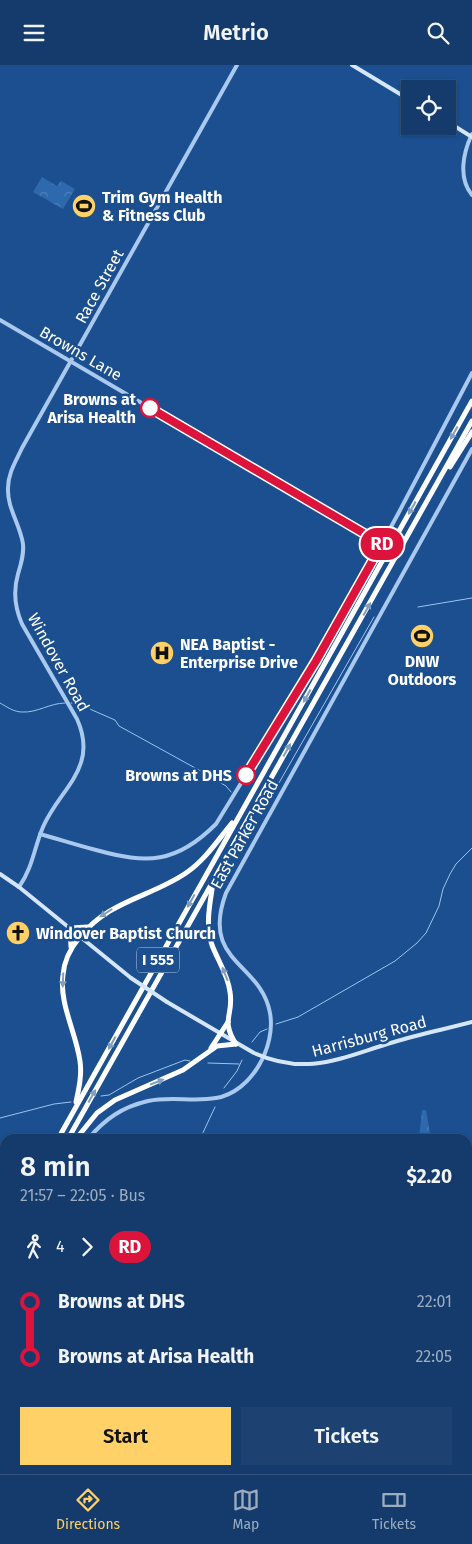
<!DOCTYPE html>
<meta charset="utf-8">
<style>
:root{--surface:#143b6b;--page:#1d4271;--text:#f1f3f6;--muted:#9dadc1;--line:#33557e;--accent:#ffd166}
body{margin:0;font-family:"Fira Sans",sans-serif;background:var(--page);color:var(--text);height:100vh;display:flex;flex-direction:column;font-size:19px;white-space:nowrap}
*{box-sizing:border-box;margin:0}
p{font-size:16px;color:var(--muted)}
.icon{flex:none;width:28px;height:28px;fill:none;stroke:currentColor;stroke-width:2;stroke-linecap:round;stroke-linejoin:round}
.map{position:relative;flex:1;overflow:hidden}
.drawer{position:absolute;left:0px;top:1069px;width:472px;height:341px;display:flex;flex-direction:column;background:var(--surface);border-radius:15px 15px 0 0;box-shadow:0 1px 4px #0004,0 0 0 1px var(--line)}
.drawer>*{flex:none}
.badge{padding:0 10px;border-radius:16px;font-size:18px;line-height:32px}
.buttons{position:absolute;left:401px;top:15px;display:grid;gap:10px}
.buttons a{display:grid;place-items:center;width:55px;height:55px;border-radius:0px;background:var(--surface);box-shadow:0 1px 4px #0004,0 0 0 1px var(--line);font-size:25px}
.map>.badge{position:absolute;translate:-50% -50%;box-shadow:0 0 0 2px #fff}
.legs{display:flex;align-items:center;gap:8px;height:55px;padding:0 20px;font-size:16px}
.legs p{margin-inline-start:auto}
.summary{display:flex;align-items:center;justify-content:space-between;height:85px;padding:0 20px}
h1{font-size:28px;font-weight:600;line-height:38px}
.action{display:flex;gap:10px;margin-top:auto;padding:10px 20px}
.action a{flex:1;height:58px;border-radius:0px;background:var(--accent);color:#111;font-size:20px;font-weight:600;line-height:58px;text-align:center}
.action a+a{background:var(--page);color:var(--text)}
ul{padding:0 20px;list-style:none}
li{display:flex;align-items:center;gap:18px;height:55px;font-size:19px}
li i{display:grid;place-items:center;width:8px;height:100%;margin:0 6px;background:currentColor}
li i::after{content:'';width:12px;height:12px;margin:-6px;border:4px solid;border-radius:50%;background:var(--surface)}
li p{margin-inline-start:auto}
li:first-child i{background:linear-gradient(#0000 50%,currentColor 0)}
li:last-child i{background:linear-gradient(currentColor 50%,#0000 0)}
header{display:flex;justify-content:space-between;align-items:center;height:65px;padding:0 20px;background:var(--surface);font-size:22px;font-weight:600}
.tabs{display:flex;justify-content:space-around;align-items:center;height:70px;border-top:1px solid var(--line);background:var(--surface);font-size:14px;color:var(--muted)}
.tabs a{display:grid;justify-items:center;gap:2px}
.tabs .active{color:var(--accent)}
.map>svg:first-child{display:block}
.forest{fill:url(#forest-crowns)}
.lines{fill:none;stroke-linecap:round;stroke-linejoin:round}
.stream{stroke:#9cc4f0;stroke-width:1}
.tertiary{stroke:#a9c9ee;stroke-width:4}
.secondary{stroke:#d6e6fa;stroke-width:4}
.motorway{stroke:#fff;stroke-width:5}
.secondary-bridge{stroke:#d6e6fa;stroke-width:4}
.oneway{fill:#829ec1}
.line-1-casing{stroke:#fff;stroke-width:11}
.line-1{stroke:#dc143c;stroke-width:8}
.stop-1-dot{fill:#fff;stroke:#dc143c;stroke-width:2.5}
.labels{text-anchor:middle;stroke-width:5;stroke-linejoin:round;paint-order:stroke}
.shield{fill:#1b4f8f;stroke:#bbcadd;stroke-width:1}
.shield-label{font-size:15px;font-weight:bold;fill:#fff}
.poi-label{font-size:16px;font-weight:bold;fill:#fff;stroke:#1b4f8f;text-anchor:start}
.street-label{font-size:16px;fill:#fff;stroke:#1b4f8f}
.stop-label{font-size:16px;font-weight:bold;fill:#fff;stroke:#1b4f8f;text-anchor:end}
</style>
<header><svg class="icon" aria-label="menu" viewBox="0 0 24 24"><path d="M4 6h16M4 12h16M4 18h16"/></svg>Metrio<svg class="icon" aria-label="search" viewBox="0 0 24 24"><circle cx="10" cy="10" r="6"/><path d="M15 15l6 6"/></svg></header>
<div class="map">
<svg width="472" height="1409" viewBox="0 0 472 1409">
<defs>
<pattern id="forest-crowns" width="20" height="18" patternUnits="userSpaceOnUse" patternTransform="scale(1.25)"><rect width="20" height="18" fill="#2e69ad"/><path d="M2 6a3 3 0 1 1 6 0M12 15a3 3 0 1 1 6 0" fill="none" stroke="#4d80b9"/></pattern>
</defs>
<rect width="100%" height="100%" fill="#1b4f8f"/>
<!-- forest -->
<g class="forest">
<polygon points="42,112 57,121 61,116 75,124 63,144 33,127"/>
<polygon points="422,1045 426,1045 430,1069 427,1074 419,1074"/>
<polygon points="472,1263 472,1409 313,1409 313,1405 468,1405 468,1270"/>
</g>
<g class="lines">
<!-- stream -->
<g class="stream">
<polyline points="418,542 472,533"/>
<path d="M 0,638 C 7,642 14,647 22,647 C 37,648 50,638 65,638"/>
<polyline points="71,638 81,638 92,645 115,655 119,661 197,704 226,721 231,727"/>
<polyline points="268,737 374,552"/>
<polyline points="276,959 298,952 395,896 417,878 426,868 439,841 443,824 450,809 456,799 472,783"/>
<polyline points="252,977 260,967 267,964"/>
<polyline points="208,998 239,999"/>
<polyline points="224,1023 237,1006 242,995"/>
<polyline points="101,1031 109,1030 138,1013 185,995 190,996"/>
<polyline points="0,1053 54,1039 71,1037"/>
<polyline points="200,1074 215,1042"/>
<polyline points="308,1405 309,1409"/>
</g>
<!-- tertiary -->
<g class="tertiary">
<path d="M 472,69 C 463,88 458,113 472,130"/>
<polyline points="0,255 382,479"/>
<path d="M 40,769 C 58,774 77,780 96,785 C 147,799 176,799 216,759 L 316,596 L 359,521 L 398,449 L 472,308"/>
<path d="M 19,822 C 33,802 34,783 43,762 C 60,723 99,703 77,654 L 22,559 C 15,543 13,526 18,509 C 21,499 24,490 23,479 C 20,459 7,443 8,423 C 8,408 16,396 22,383 L 237,0"/>
<path d="M 88,1074 C 105,1054 122,1042 148,1036 C 170,1031 194,1037 216,1033 C 252,1027 276,981 270,948 C 261,897 200,898 226,828 L 472,384"/>
<polyline points="0,1224 5,1215"/>
</g>
<!-- secondary -->
<g class="secondary">
<polyline points="352,0 410,35"/>
<polyline points="448,57 472,72"/>
<polyline points="0,809 19,822 131,913"/>
<path d="M 167,937 L 254,988 C 309,1012 342,992 394,977 C 420,969 446,964 472,957"/>
</g>
<!-- motorway -->
<g class="motorway">
<polyline points="450,402 472,367"/>
<path d="M 213,818 C 210,839 205,859 212,880 C 218,896 228,910 230,927 C 234,951 220,954 236,979"/>
<polyline points="71,882 70,863 88,862"/>
<polyline points="211,983 228,957"/>
<path d="M 76,1037 C 79,1023 82,1010 80,996 C 76,967 59,939 63,910 C 64,895 70,884 79,873 C 109,835 149,833 186,808 C 205,795 218,775 232,758"/>
<polyline points="58,1074 472,336"/>
<polyline points="68,1074 472,356"/>
<polyline points="76,1074 97,1048 115,1035 183,1005 217,981 236,979"/>
<polyline points="0,1177 5,1168"/>
<polyline points="0,1197 5,1188"/>
</g>
<!-- secondary-bridge -->
<polyline class="secondary-bridge" points="131,913 167,937"/>
</g>
<!-- one-way arrows -->
<defs><path id="oneway-solid" d="M-6-.8H1V-3.2L6.5 0L1 3.2V.8H-6Z" transform="scale(1.25)"/></defs>
<g class="oneway">
<use href="#oneway-solid" transform="translate(454 368) rotate(119)"/>
<use href="#oneway-solid" transform="translate(412 443) rotate(119)"/>
<use href="#oneway-solid" transform="translate(367 544) rotate(-61)"/>
<use href="#oneway-solid" transform="translate(307 631) rotate(119)"/>
<use href="#oneway-solid" transform="translate(287 685) rotate(-61)"/>
<use href="#oneway-solid" transform="translate(191 836) rotate(119)"/>
<use href="#oneway-solid" transform="translate(106 848) rotate(148)"/>
<use href="#oneway-solid" transform="translate(225 909) rotate(-112)"/>
<use href="#oneway-solid" transform="translate(63 915) rotate(92)"/>
<use href="#oneway-solid" transform="translate(112 978) rotate(119)"/>
<use href="#oneway-solid" transform="translate(157 1017) rotate(-21)"/>
<use href="#oneway-solid" transform="translate(92 1031) rotate(-61)"/>
</g>
<g class="lines">
<!-- line-1 casing -->
<g class="line-1-casing">
<polyline id="line-1" points="150,343 382,479 316,596 246,710"/>
</g>
<!-- line-1 -->
<use href="#line-1" class="line-1"/>
</g>
<!-- icons -->
<defs>
<g id="stadium-disc" transform="scale(1.25)"><circle r="9.5" fill="#ffd166" stroke="#1b4f8f"/><path d="M0-5a6.5 5 0 1 0 0 10a6.5 5 0 1 0 0-10ZM-3.5-1.8h7v3.6h-7Z" fill="#111"/></g>
<g id="hospital-disc" transform="scale(1.25)"><circle r="9.5" fill="#ffd166" stroke="#1b4f8f"/><path d="M-5-5h3v3.5h4V-5h3V5h-3V1.5h-4V5h-3Z" fill="#111"/></g>
<g id="church-disc" transform="scale(1.25)"><circle r="9.5" fill="#ffd166" stroke="#1b4f8f"/><path d="M-1.2-6h2.4v3.5h3.3v2.4h-3.3V6h-2.4V-.1h-3.3v-2.4h3.3Z" fill="#111"/></g>
</defs>
<g fill-rule="evenodd">
<use href="#stadium-disc" x="84" y="141"/>
<use href="#stadium-disc" x="422" y="571"/>
<use href="#hospital-disc" x="162" y="588"/>
<use href="#church-disc" x="18" y="868"/>
</g>
<!-- markers -->
<g class="stop-1-dot">
<circle cx="150" cy="343" r="9"/>
<circle cx="246" cy="710" r="9"/>
</g>
<g class="labels">
<!-- shield labels -->
<rect class="shield" x="137" y="882.5" width="42" height="25" rx="4"/>
<g class="shield-label">
<text x="158" y="900">I 555</text>
</g>
<!-- poi labels -->
<g class="poi-label">
<text x="102" y="138">Trim Gym Health<tspan x="102" dy="18">&amp; Fitness Club</tspan></text>
<text x="180" y="585">NEA Baptist -<tspan x="180" dy="18">Enterprise Drive</tspan></text>
<text x="422" y="602" text-anchor="middle">DNW<tspan x="422" dy="18">Outdoors</tspan></text>
<text x="36" y="874">Windover Baptist Church</text>
</g>
<!-- street labels -->
<g class="street-label">
<text transform="translate(99 221) rotate(-61)" y="6">Race Street</text>
<text transform="translate(81 288) rotate(30)" y="6">Browns Lane</text>
<text transform="translate(59 597) rotate(61)" y="6">Windover Road</text>
<text transform="translate(244 769) rotate(-61)" y="6">East Parker Road</text>
<text transform="translate(369 971) rotate(-15)" y="6">Harrisburg Road</text>
</g>
<!-- stop labels -->
<g class="stop-label">
<text x="136" y="340">Browns at<tspan x="136" dy="18">Arisa Health</tspan></text>
<text x="232" y="716">Browns at DHS</text>
</g>
</g>
</svg>
<div class="buttons">
<a><svg class="icon" aria-label="locate" viewBox="0 0 24 24"><circle cx="12" cy="12" r="6"/><path d="M12 2v4M12 18v4M2 12h4M18 12h4"/></svg></a>
</div>
<b class="badge" style="left:382px;top:479px;background:#dc143c;color:#fff">RD</b>
<section class="drawer">
<div class="summary"><div><h1>8 min</h1><p>21:57 – 22:05 · Bus</p></div><b>$2.20</b></div>
<div class="legs"><svg class="icon" aria-label="walk" viewBox="0 0 24 24"><circle cx="13" cy="4" r="2"/><path d="M13 8l-2 6 4 7M11 14l-3 7M7 12l3-4h3l4 4"/></svg>4<svg class="icon" aria-label="forward" viewBox="0 0 24 24"><path d="M9 5l7 7-7 7"/></svg><b class="badge" style="background:#dc143c;color:#fff">RD</b></div>
<ul>
<li><i style="color:#dc143c"></i><b>Browns at DHS</b><p>22:01</p></li>
<li><i style="color:#dc143c"></i><b>Browns at Arisa Health</b><p>22:05</p></li>
</ul>
<div class="action"><a>Start</a><a>Tickets</a></div>
</section>
</div>
<nav class="tabs">
<a class="active"><svg class="icon" aria-label="directions" viewBox="0 0 24 24"><path d="M12 3l9 9-9 9-9-9zM9 14v-3h6M13 9l2 2-2 2"/></svg>Directions</a>
<a><svg class="icon" aria-label="map" viewBox="0 0 24 24"><path d="M3 6l6-2 6 2 6-2v14l-6 2-6-2-6 2zM9 4v14M15 6v14"/></svg>Map</a>
<a><svg class="icon" aria-label="tickets" viewBox="0 0 24 24"><path d="M3 7h18v10H3zM15 7v10"/></svg>Tickets</a>
</nav>
